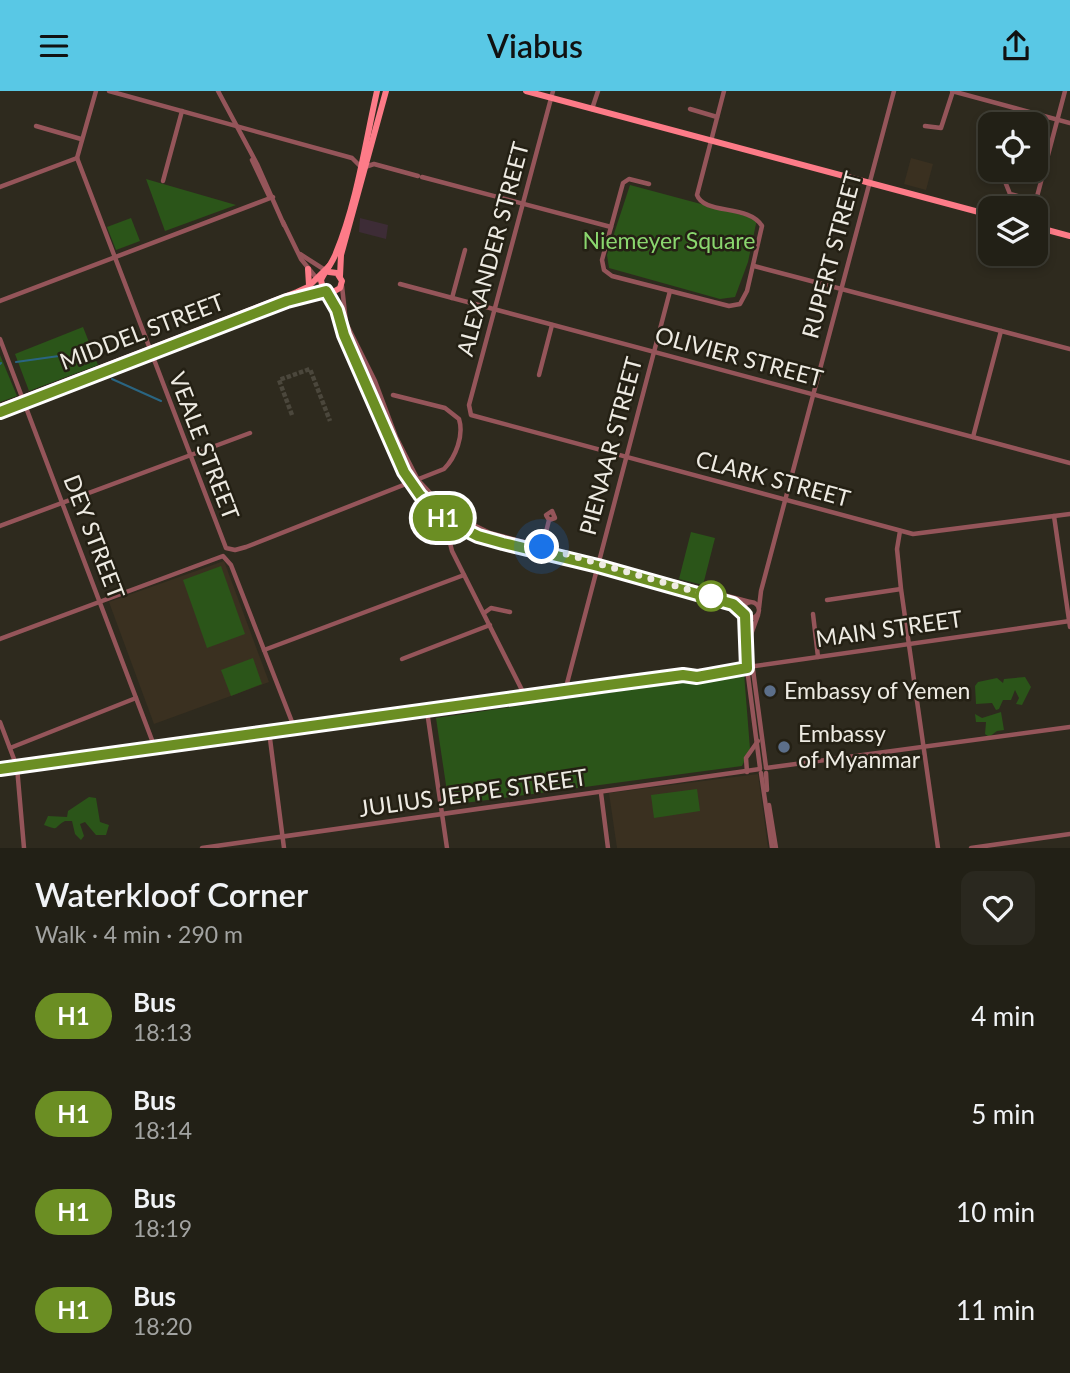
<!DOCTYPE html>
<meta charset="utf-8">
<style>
:root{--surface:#222016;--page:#2a281f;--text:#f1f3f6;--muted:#a2a3a1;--line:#3f3e35;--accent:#59c8e5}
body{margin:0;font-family:Lato,sans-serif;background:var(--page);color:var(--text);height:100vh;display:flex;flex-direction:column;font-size:26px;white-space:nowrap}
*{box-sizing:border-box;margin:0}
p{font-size:23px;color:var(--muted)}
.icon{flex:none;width:38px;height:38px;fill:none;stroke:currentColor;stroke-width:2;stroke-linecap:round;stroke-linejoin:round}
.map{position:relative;height:757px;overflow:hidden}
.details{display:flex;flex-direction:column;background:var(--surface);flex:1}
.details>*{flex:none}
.badge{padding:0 14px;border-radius:23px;font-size:24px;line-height:46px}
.buttons{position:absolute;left:978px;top:21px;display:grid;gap:14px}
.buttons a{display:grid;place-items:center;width:70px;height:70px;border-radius:14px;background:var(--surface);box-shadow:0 4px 10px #0003,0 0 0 2px var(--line);font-size:35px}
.you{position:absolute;width:35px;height:35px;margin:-18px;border:5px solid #fff;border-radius:50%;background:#1a73e8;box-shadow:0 0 0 10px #1a73e833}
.map>.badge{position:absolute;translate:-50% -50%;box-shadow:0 0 0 4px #fff}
.round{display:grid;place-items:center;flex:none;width:74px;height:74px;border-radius:14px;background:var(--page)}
.headline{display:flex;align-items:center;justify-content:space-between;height:119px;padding:0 35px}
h1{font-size:33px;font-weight:600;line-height:52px}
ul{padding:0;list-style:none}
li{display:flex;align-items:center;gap:21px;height:98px;padding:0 35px}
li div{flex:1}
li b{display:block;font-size:26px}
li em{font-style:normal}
li .badge{min-width:77px;font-weight:700;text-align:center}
header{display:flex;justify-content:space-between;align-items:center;height:91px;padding:0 35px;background:var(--accent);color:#111;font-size:32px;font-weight:600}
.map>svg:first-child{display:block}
.education{fill:#3a3020}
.medical{fill:#3d2c36}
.green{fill:#2b5519}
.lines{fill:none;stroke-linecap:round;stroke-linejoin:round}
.stream{stroke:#2a6582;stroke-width:2}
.minor-tunnel{stroke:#4b473c;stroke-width:4.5;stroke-dasharray:4.5 2;stroke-linecap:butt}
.minor{stroke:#95555a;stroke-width:4.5}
.major{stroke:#fd7b88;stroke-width:6}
.line-casing{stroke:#fff;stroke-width:16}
.line{stroke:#6b8e23;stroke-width:10}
.walk{stroke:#eeebe3;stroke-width:7;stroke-dasharray:0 12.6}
.stop-dot{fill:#fff;stroke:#6b8e23;stroke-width:3.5}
.service-dot{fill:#5c6f8a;stroke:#242014;stroke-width:2.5}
.labels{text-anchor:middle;stroke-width:5;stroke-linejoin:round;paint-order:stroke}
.park-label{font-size:23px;fill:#8ad66e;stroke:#242014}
.street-label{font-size:23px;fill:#eeebe3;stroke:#242014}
.poi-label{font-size:23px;fill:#eeebe3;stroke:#242014;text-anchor:start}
</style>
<header><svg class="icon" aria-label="menu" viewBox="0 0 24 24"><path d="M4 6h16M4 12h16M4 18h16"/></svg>Viabus<svg class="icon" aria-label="share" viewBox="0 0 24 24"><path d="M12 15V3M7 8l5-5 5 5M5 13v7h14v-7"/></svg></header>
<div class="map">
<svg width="1070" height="757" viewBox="0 0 1070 757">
<rect width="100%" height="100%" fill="#2e2a1e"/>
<!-- education -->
<g class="education">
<polygon points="911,67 933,73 926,99 904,93"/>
<polygon points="224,470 269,591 154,633 109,511"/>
<polygon points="758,683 768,757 617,757 609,702"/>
</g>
<!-- medical -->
<polygon class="medical" points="360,127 388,134 386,148 359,141"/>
<!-- green -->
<g class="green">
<polygon points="146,88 236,114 165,140"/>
<polygon points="630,94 757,128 748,171 735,206 720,208 609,177 607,164"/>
<polygon points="131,127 140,150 116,159 107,136"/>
<polygon points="83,236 98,274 29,300 15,263"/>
<polygon points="0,264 17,305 0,311"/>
<polygon points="691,441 715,447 703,494 679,488"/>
<polygon points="221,475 245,543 207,557 183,489"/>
<polygon points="253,567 262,593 231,605 221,579"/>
<polygon points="744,582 750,658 742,675 449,714 436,627"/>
<polygon points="1025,586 1031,596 1022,614 1016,613 1019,607 1015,599 1011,609 1003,609 999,618 996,619 992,612 976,613 975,595 978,591 997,587 1003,592 1004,588"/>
<polygon points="1001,621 1004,639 997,640 989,646 985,643 986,631 976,631 975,623 982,627"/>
<polygon points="697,698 700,720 654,727 651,704"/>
<path d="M 89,706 L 96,707 L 100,731 L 109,734 L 106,744 L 96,744 L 85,731 L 80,733 L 84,745 L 81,749 L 75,743 L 72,730 L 65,730 C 52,737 61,740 44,734 L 48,725 L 67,726 L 68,720 Z"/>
</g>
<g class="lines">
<!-- stream -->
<g class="stream">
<polyline points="16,271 59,265"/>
<polyline points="0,273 1,272"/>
<polyline points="112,288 161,310"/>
</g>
<!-- minor-tunnel -->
<polyline class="minor-tunnel" points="292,324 279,289 310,278 330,330"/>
<!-- minor -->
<g class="minor">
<polyline points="109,0 352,67 360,75"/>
<polyline points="218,0 257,73 284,134"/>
<polyline points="553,0 469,314 471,324 913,443 1070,423"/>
<polyline points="952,0 1070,32"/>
<polyline points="592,18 598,0"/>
<polyline points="690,18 717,26"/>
<polyline points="36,35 81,48"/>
<polyline points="925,35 941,37 953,0"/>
<path d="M 77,67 L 226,457 L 235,459 L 246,456 L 444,378 C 456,366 464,344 459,328 L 445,317 L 393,304"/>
<polyline points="77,67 96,0"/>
<polyline points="252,69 269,105"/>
<polyline points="365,76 374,73 418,85"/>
<polyline points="422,86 611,136"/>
<polyline points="163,90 182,20"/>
<path d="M 649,93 L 629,88 L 623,92 L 602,169 L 604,179 L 612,185 L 729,215 L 740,213 L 747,200 L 762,135 C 749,113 704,124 697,104 L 724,0"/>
<polyline points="1006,93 1010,103 1036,110"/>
<polyline points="0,96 77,67"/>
<polyline points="1034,117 1065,0"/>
<polyline points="283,131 301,168 318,189"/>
<polyline points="300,163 325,179"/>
<polyline points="754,175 1070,258"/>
<polyline points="400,193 1070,372"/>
<polyline points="342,195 346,232 375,290 396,346 418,389 449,422 490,442 750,511"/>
<polyline points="327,201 383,338 404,381 420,404 448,430 504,452 717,507 733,513 744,522"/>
<polyline points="452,207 465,159"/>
<polyline points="0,210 273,106"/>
<polyline points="0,248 155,657"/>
<polyline points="361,272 368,293"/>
<polyline points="539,284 552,234"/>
<polyline points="973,346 1001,240"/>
<polyline points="1054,425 1070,536"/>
<polyline points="452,433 449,448 452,460 525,605"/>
<polyline points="0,435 250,342"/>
<polyline points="900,440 897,458 901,498 938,757"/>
<polyline points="542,457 549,429 555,427 552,420 546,424 549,429"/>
<polyline points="827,509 901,498"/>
<circle cx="751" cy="519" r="8"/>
<polyline points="759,517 761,500 894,0"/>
<polyline points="484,522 491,517 510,521"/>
<polyline points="813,523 818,566"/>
<polyline points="745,524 747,577 760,677"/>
<polyline points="758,524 749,549 766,676"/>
<polyline points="0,548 223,465 231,474 294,636"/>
<polyline points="264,559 464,484"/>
<polyline points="402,568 490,534"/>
<polyline points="699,580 709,580"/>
<polyline points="688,585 697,586 713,581 1070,530"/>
<polyline points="565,600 670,200"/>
<polyline points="427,620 447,757"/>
<polyline points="0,631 17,676 24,757"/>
<polyline points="269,640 284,757"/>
<polyline points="10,657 136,607"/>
<polyline points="766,677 1070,636"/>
<polyline points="0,678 694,581"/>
<polyline points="747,681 746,667 758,650"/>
<polyline points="761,682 772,757"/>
<polyline points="766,682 767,699"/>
<polyline points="601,702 608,757"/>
<polyline points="769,714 776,757"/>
<polyline points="202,757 760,678"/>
<polyline points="971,757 1070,743"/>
</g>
<!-- major -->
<g class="major">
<polyline points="526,0 990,124"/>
<polyline points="1036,136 1070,145"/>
<polyline points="308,178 309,194"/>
<path d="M 329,181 L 337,182 L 342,190 L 340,197 L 333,201 L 323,198 L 321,189 C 325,180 332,173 336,162 C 357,111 365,53 377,0"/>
<polyline points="340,185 341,164 386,0"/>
<polyline points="0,316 297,201 308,196 329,175"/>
<polyline points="0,321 287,210 326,200"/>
</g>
</g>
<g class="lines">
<!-- line casing -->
<g class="line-casing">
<polyline id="line" points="0,321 287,210 326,200 337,219 344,244 404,381 420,404 448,430 478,445 503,452 598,475 733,513 745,524 747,577 697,586 683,584 608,594 0,678"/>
</g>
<!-- line -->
<use href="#line" class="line"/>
<!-- walk -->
<polyline class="walk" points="542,456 717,507 711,505"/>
</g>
<!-- markers -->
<circle class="stop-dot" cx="711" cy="505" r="14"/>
<g class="service-dot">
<circle cx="770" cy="600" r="7"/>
<circle cx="784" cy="656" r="7"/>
</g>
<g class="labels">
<!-- park labels -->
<g class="park-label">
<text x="669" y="158">Niemeyer Square</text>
</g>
<!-- street labels -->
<g class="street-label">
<text transform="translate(493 158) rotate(-75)" y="8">ALEXANDER STREET</text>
<text transform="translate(832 164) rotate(-75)" y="8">RUPERT STREET</text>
<text transform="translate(142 241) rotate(-21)" y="8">MIDDEL STREET</text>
<text transform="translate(739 266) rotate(15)" y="8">OLIVIER STREET</text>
<text transform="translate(204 355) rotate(69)" y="8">VEALE STREET</text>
<text transform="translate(611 355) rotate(-75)" y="8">PIENAAR STREET</text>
<text transform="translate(773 388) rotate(15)" y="8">CLARK STREET</text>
<text transform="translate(94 446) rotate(69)" y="8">DEY STREET</text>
<text transform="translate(889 538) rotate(-8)" y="8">MAIN STREET</text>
<text transform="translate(473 702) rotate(-8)" y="8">JULIUS JEPPE STREET</text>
</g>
<!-- poi labels -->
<g class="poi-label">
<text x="784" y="608">Embassy of Yemen</text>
<text x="798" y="651">Embassy<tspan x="798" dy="26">of Myanmar</tspan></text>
</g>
</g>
</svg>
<div class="buttons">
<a><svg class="icon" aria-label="locate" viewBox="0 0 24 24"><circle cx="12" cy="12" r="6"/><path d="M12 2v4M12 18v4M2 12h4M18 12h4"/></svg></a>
<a><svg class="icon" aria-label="layers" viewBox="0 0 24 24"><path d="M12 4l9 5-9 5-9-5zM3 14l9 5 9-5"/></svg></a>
</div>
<div class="you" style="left:542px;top:456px"></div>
<b class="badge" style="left:443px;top:427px;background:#6b8e23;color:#fff">H1</b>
</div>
<section class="details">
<div class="headline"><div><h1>Waterkloof Corner</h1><p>Walk · 4 min · 290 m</p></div><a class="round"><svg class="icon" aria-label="heart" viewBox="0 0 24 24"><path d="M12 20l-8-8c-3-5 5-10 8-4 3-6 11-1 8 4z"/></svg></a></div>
<ul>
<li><span class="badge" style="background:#6b8e23;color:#fff">H1</span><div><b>Bus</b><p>18:13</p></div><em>4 min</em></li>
<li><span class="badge" style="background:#6b8e23;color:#fff">H1</span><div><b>Bus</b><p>18:14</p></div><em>5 min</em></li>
<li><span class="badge" style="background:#6b8e23;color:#fff">H1</span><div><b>Bus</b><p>18:19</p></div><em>10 min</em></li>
<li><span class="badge" style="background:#6b8e23;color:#fff">H1</span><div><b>Bus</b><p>18:20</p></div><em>11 min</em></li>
</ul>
</section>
